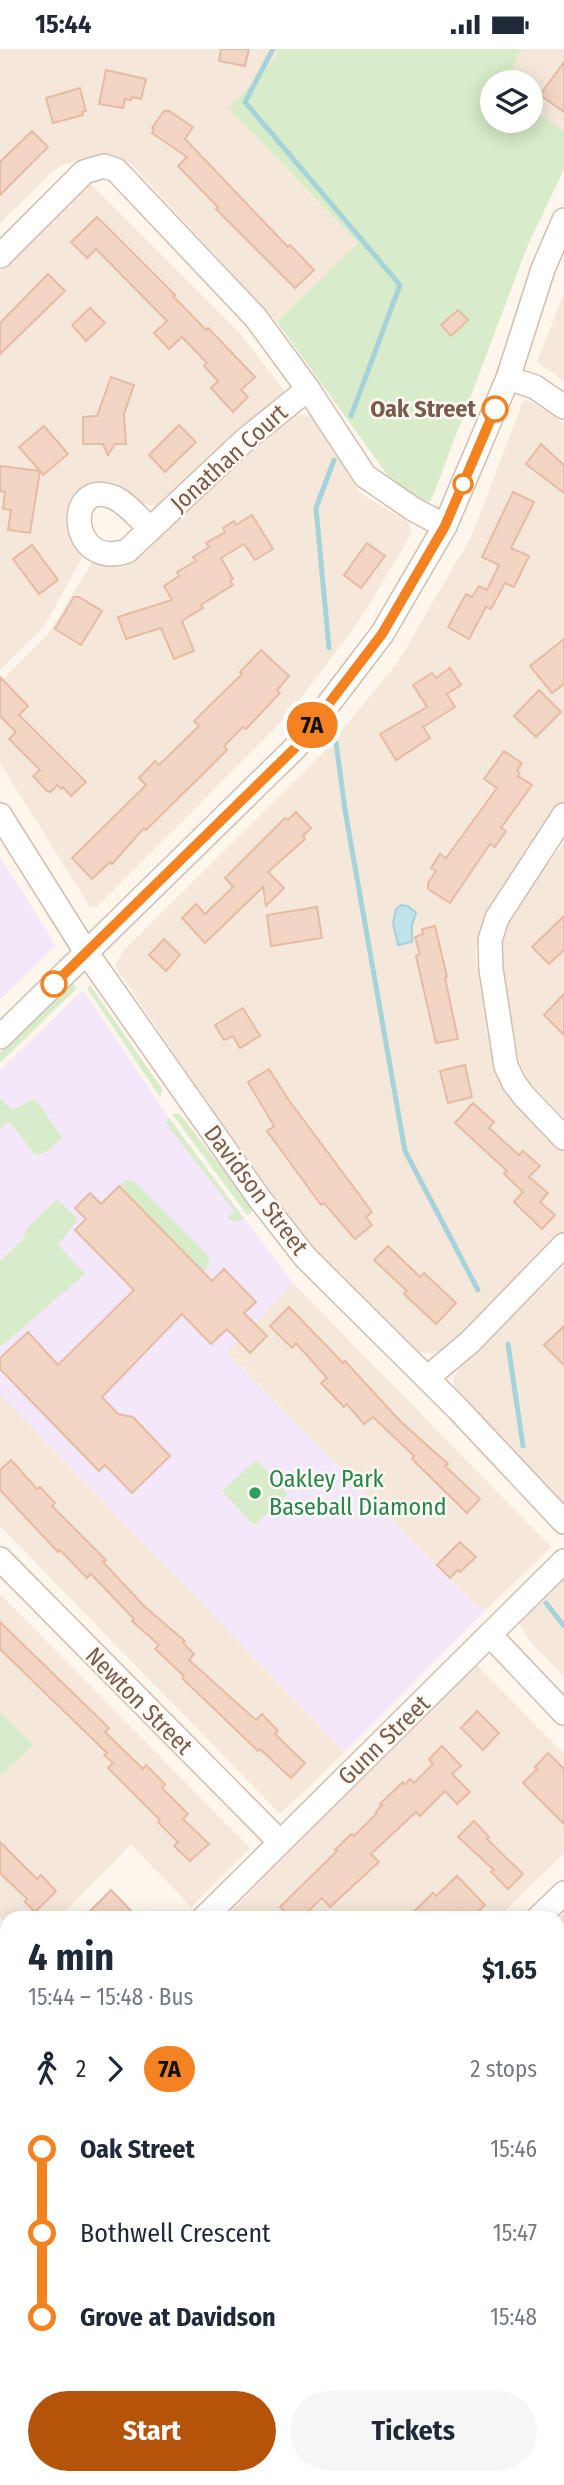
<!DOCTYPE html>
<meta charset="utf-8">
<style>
:root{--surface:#fff;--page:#f6f6f7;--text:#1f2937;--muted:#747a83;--accent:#b45309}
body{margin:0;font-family:"Fira Sans Condensed",sans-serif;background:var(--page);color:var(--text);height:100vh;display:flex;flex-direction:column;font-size:26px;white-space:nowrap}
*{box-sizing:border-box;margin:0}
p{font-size:23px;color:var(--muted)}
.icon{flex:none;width:38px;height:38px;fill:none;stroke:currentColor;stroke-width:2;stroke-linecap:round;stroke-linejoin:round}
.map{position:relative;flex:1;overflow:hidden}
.details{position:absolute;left:0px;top:1862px;width:565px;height:574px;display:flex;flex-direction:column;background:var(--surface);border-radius:21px 21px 0 0;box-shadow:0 4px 18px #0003}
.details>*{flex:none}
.badge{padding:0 14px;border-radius:23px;font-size:24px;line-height:46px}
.fabs{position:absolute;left:480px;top:21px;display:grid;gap:14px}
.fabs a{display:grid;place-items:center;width:63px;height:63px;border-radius:50%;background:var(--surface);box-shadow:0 4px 18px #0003;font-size:35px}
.map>.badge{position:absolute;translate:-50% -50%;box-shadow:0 0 0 4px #fff}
.legs{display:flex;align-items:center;gap:10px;height:77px;padding:0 28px;font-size:23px}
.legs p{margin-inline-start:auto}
.summary{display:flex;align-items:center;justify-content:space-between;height:119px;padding:0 28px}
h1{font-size:38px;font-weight:700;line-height:52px}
.primary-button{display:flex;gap:14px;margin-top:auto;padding:14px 28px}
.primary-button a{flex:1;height:80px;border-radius:42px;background:var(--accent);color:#fff;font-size:28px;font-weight:700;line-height:80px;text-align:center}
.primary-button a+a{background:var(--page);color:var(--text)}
ul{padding:0 28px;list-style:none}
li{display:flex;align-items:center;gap:24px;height:84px;font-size:26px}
li i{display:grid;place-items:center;width:10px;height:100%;margin:0 9px;background:currentColor}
li i::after{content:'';width:18px;height:18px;margin:-9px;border:5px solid;border-radius:50%;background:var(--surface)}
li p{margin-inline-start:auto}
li:first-child i{background:linear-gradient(#0000 50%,currentColor 0)}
li:last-child i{background:linear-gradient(currentColor 50%,#0000 0)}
.status{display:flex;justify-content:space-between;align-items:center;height:49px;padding:0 35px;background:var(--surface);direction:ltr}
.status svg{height:19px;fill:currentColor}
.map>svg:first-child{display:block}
.residential{fill:#f5e8da}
.education{fill:#f3e8fa}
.green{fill:#d8ecc9}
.water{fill:#bfe3e8;stroke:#a5d3da;stroke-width:2}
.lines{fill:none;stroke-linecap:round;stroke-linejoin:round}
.stream{stroke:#a5d3da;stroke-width:5}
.building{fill:#f3d5c3;stroke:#e6bba3;stroke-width:2}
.minor-casing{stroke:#d1beb0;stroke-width:26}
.minor{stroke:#fff;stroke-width:23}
.line-1-casing{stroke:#fff;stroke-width:16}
.line-1{stroke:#f58220;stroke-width:10}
.stop-1-dot{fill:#fff;stroke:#f58220;stroke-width:3.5}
.leisure-dot{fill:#2e9e5b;stroke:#fffaf3;stroke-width:2.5}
.labels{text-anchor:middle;stroke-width:5;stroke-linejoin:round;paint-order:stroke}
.stop-label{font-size:24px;font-weight:bold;fill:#7a5c4d;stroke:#fffaf3;text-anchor:end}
.street-label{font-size:24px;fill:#7a5c4d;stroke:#fffaf3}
.leisure-label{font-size:24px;fill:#27864d;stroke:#fffaf3;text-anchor:start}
</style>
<div class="status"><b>15:44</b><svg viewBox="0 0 49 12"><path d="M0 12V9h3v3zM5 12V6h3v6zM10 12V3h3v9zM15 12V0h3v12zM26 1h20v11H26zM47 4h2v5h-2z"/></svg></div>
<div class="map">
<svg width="564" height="2436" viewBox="0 0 564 2436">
<rect width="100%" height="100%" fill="#fdf6ec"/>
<!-- residential -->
<g class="residential">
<polygon points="0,0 277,0 277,7 229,59 358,194 277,273 131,115 121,109 96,106 63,116 52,123 0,174"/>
<polygon points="521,0 564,0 564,82 530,58 530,33 507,33"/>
<polygon points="90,134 239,283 285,343 156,457 137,453 117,434 103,432 87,436 72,449 66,464 67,481 83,507 44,578 0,621 0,223"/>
<polygon points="564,244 564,332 537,313"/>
<polygon points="527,351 549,363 564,376 564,753 561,761 484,867 475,903 498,1028 514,1051 564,1100 564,1188 448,1299 432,1304 417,1303 323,1211 234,1094 115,917 122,903 324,703 398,613 472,486 523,352"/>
<polygon points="300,365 311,368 319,376 360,444 408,473 412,484 361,569 290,664 97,858 90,858 0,714 0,633 49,584 93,512 110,516 135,508 288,371"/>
<polygon points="564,794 564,1069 528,1031 520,1015 499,910 501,891 514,858"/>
<polygon points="564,1217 564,1455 456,1345 453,1330 462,1316"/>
<polygon points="293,1234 551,1498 487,1560 476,1557 227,1303"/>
<polygon points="0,1345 345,1703 280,1765 0,1477"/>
<polygon points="564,1521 564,1628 528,1590 517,1569"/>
<polygon points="0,1545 250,1799 191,1858 131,1795 59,1869 7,1869 7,1875 0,1868"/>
<polygon points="477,1616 564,1705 564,1804 498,1869 224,1869"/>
<polygon points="564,1864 564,2436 0,2436 0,2428 7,2421 7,2429 558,2429 558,1870"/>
<polygon points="0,1940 7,1948 7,2338 0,2330"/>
</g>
<!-- education -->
<g class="education">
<polygon points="0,808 56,896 0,951"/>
<polygon points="83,941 169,1069 293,1234 227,1304 476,1557 487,1560 345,1703 0,1345 0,1021"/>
</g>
<!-- green -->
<g class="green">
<polygon points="277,0 521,0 507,33 492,33 492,72 530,72 530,58 564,82 564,120 528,196 431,452 425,453 394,435 277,273 358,194 229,59 277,7"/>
<polygon points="73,934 77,939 0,1014 0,1004"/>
<polygon points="90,936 162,1040 160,1048 87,939"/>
<path d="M 0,1050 L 12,1061 L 33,1050 L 41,1057 L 62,1089 C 54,1095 46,1107 34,1105 L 10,1073 L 0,1079 Z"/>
<polygon points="172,1065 180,1065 251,1157 252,1162 248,1167"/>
<polygon points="169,1069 244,1170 235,1173 227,1169 234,1162 166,1074"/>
<polygon points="130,1131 137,1135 206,1204 210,1212 209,1218 202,1223 119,1137 124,1132"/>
<polygon points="57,1150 78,1170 58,1196 85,1225 0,1298 0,1212 23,1190 28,1178"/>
<polygon points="256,1411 288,1445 254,1476 222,1442"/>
<polygon points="0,1663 33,1696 0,1728"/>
<polygon points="558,2029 564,2036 564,2199 558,2205"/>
</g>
<!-- water -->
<polygon class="water" points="401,856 408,857 416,864 412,876 412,893 398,896 393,874 396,860"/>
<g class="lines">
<!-- stream -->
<g class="stream">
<polyline points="273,0 245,53 400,236 351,367"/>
<polyline points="329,599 316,459 334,411"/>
<polyline points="336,693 345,761 405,1102 478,1241"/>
<polyline points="508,1295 523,1397"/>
<polyline points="546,1554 564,1577"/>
</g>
</g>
<!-- building -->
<g class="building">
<polygon points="221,0 249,0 245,17 219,12"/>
<polygon points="564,13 564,63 540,46"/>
<polygon points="106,21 146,30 141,50 132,48 131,51 125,50 123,59 99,55"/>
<polygon points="80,39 86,62 82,63 83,66 53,74 46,49"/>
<polygon points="164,62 169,62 193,78 185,90 288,198 290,196 314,221 295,239 216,160 218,158 178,117 187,108 152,84 154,81 152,79"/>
<polygon points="32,82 48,98 0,146 0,113"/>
<polygon points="97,168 175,246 173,247 206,281 208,279 255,328 241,341 248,348 233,363 211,339 218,332 204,317 207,314 182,288 169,300 154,284 167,272 96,200 87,209 71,193"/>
<polygon points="48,225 65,242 0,305 0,274"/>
<polygon points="90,259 105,274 86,292 72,276"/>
<polygon points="458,261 468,271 451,287 441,276"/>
<polygon points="111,328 134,336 124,365 126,395 115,395 108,406 103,395 83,395 83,368 97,367"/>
<polygon points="179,376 196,393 165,423 149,406"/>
<polygon points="44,377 68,405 43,426 40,422 30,484 8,481 11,461 3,460 5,443 0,442 0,417 40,422 19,398"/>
<polygon points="541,395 564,416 564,444 526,415"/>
<polygon points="513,443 534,453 511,499 529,507 514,538 505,534 491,560 486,558 469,590 448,578 466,545 472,548 479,537 487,541 499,516 482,508"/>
<polygon points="252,466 273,500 255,511 244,495 221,509 233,530 230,532 233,536 201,556 203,559 182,572 194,602 174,610 161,579 126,590 118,568 172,551 164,537 179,527 177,523 196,512 193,508 209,498 206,494 225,483 223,479 234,472 236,476"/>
<polygon points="367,494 385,507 361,539 344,526"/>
<polygon points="32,496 58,531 39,545 13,510"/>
<polygon points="74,548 79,548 102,562 81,596 55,580"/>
<polygon points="564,590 564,635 552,644 530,617"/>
<polygon points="261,601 289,627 277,641 280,644 246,680 243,678 224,697 227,701 214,714 146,781 144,779 112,815 110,813 92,830 72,809 146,736 139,729 155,712 159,716 199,677 194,672 242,625 240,623"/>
<polygon points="450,619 461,636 447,645 455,658 423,678 430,689 396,711 380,685 427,658 413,636 432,624 436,629"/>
<polygon points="0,628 28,657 19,666 86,733 71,747 63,738 61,740 57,736 51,743 47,742 33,727 40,721 9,690 16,683 0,667"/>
<polygon points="539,641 561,663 536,688 514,667"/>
<polygon points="504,702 522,714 517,722 520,724 518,727 532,736 501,779 506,782 495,798 490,795 450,854 428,840 428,834 436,822 431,819 440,805 446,809 497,739 484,730"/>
<polygon points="296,763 311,779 303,787 305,790 268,823 284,839 266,857 263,838 205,894 182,869 196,855 205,865 233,838 225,829 285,769 288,771"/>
<polygon points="317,858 322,889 271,897 267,866"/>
<polygon points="564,867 564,901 549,915 532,898"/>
<polygon points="435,877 447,928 445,929 458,990 436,994 416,907 420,905 415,888 423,885 422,880"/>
<polygon points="164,890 180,906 166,922 149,906"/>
<polygon points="564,945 564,986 544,966"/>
<polygon points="243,959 260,987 240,999 233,987 224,991 215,976"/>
<polygon points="465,1016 472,1048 448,1054 440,1022"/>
<polygon points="269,1020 288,1050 372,1163 366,1168 372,1176 355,1190 324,1154 321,1156 267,1082 274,1077 248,1033"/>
<polygon points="473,1054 494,1073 489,1079 519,1106 523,1102 540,1117 529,1128 548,1144 540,1153 555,1166 542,1180 514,1153 523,1143 504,1125 507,1122 455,1074"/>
<polygon points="119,1137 212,1232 224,1220 256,1253 244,1264 267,1287 250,1304 227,1280 211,1295 182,1265 102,1348 118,1365 133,1368 170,1407 132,1444 105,1416 99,1422 0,1320 0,1309 28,1283 58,1316 134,1241 75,1181 86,1170 75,1159 90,1144 101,1155"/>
<polygon points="388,1197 420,1228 424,1224 456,1254 436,1275 404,1245 407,1242 374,1211"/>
<polygon points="289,1258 343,1314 345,1312 400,1372 448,1415 445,1417 480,1450 467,1464 412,1410 414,1407 373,1368 364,1375 347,1355 344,1358 321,1334 327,1329 296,1294 292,1299 270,1277"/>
<polygon points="564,1277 564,1316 544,1296"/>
<polygon points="11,1411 37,1440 40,1438 55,1454 52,1457 106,1511 103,1513 145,1558 185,1592 183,1594 194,1605 189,1611 256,1671 262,1665 278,1682 275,1685 305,1714 291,1729 260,1700 258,1702 182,1629 184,1627 155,1600 159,1596 132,1572 134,1570 91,1525 87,1529 60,1501 58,1503 0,1441 0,1421"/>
<polygon points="460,1493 476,1508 460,1523 458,1521 450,1529 437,1516"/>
<polygon points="0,1573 109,1679 105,1683 143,1720 146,1716 165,1735 162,1739 188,1765 183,1770 209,1795 190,1812 174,1797 178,1793 158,1773 160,1771 108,1719 113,1714 104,1706 107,1704 0,1600"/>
<polygon points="477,1662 499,1684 483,1701 461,1679"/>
<polygon points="442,1697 461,1717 452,1725 470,1743 457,1755 445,1742 420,1767 416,1763 371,1805 379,1813 330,1858 322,1849 301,1869 291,1869 280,1858 337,1802 335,1801 351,1785 354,1787 377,1764 376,1763 382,1756 380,1755 403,1733 405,1735 410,1730 414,1734 433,1715 429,1710"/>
<polygon points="548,1704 564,1720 564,1775 523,1734 537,1720 535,1718"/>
<polygon points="474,1772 489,1788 487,1790 523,1825 508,1840 491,1823 494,1821 458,1788"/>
<polygon points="0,1793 37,1830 41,1826 56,1842 35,1863 25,1853 27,1850 0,1824"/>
<polygon points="457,1827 485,1856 471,1869 466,1869 459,1862 452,1869 407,1869 433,1844 436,1847"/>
<polygon points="111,1841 138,1869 83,1869"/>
</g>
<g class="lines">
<!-- minor casing -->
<g class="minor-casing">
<g id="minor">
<polyline points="0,207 84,123 104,117 116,121 256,269 308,340 365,427 413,460 445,477"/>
<polyline points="508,329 535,338 564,358"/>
<path d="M 150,479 C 139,470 126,453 113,448 C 64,428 68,522 127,502 L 245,391 L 308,340"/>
<polyline points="0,766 86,903 259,1149 305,1208 457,1359 564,1473"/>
<polyline points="564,766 497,869 490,891 491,920 506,1017 514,1034 524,1047 564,1089"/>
<polyline points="0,988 295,699 382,585 445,477 508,329 543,220 564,171"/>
<polyline points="427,1329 470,1293 564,1196"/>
<polyline points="0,1510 280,1793"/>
<polyline points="490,1586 564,1664"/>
<polyline points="204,1869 564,1512"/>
<polyline points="538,1869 564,1844"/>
<polyline points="0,1901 7,1908"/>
<polyline points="0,2351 7,2358"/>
<polyline points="0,2397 7,2390"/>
<polyline points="73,2429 79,2436"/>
<polyline points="513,2429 521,2436"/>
</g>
</g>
<!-- minor -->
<use href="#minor" class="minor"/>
</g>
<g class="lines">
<!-- line-1 casing -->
<g class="line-1-casing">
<polyline id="line-1" points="54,935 295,699 382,585 445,477 495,360"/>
</g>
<!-- line-1 -->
<use href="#line-1" class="line-1"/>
</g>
<!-- markers -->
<g class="stop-1-dot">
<circle cx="495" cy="360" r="12"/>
<circle cx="463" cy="435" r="9"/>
<circle cx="54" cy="935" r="12"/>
</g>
<circle class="leisure-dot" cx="255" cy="1444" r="7"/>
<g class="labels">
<!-- stop labels -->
<g class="stop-label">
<text x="476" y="368">Oak Street</text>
</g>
<!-- street labels -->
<g class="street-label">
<text transform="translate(229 409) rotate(-42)" y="8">Jonathan Court</text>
<text transform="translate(256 1141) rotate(53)" y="8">Davidson Street</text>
<text transform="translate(139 1652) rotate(45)" y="8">Newton Street</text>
<text transform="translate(384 1691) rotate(-44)" y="8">Gunn Street</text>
</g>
<!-- leisure labels -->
<g class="leisure-label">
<text x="269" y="1438">Oakley Park<tspan x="269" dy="28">Baseball Diamond</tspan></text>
</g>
</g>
</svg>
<div class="fabs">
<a><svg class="icon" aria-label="layers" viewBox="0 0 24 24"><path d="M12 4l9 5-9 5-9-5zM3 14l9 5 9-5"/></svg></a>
</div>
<b class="badge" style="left:312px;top:676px;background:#f58220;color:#111">7A</b>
<section class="details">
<div class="summary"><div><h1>4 min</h1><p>15:44 – 15:48 · Bus</p></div><b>$1.65</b></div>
<div class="legs"><svg class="icon" aria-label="walk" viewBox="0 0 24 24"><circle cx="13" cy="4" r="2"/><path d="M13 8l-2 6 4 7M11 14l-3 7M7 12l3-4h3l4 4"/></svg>2<svg class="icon" aria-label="forward" viewBox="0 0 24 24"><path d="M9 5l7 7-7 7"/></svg><b class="badge" style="background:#f58220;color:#111">7A</b><p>2 stops</p></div>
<ul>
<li><i style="color:#f58220"></i><b>Oak Street</b><p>15:46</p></li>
<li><i style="color:#f58220"></i><span>Bothwell Crescent</span><p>15:47</p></li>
<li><i style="color:#f58220"></i><b>Grove at Davidson</b><p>15:48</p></li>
</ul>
<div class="primary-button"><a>Start</a><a>Tickets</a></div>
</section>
</div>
